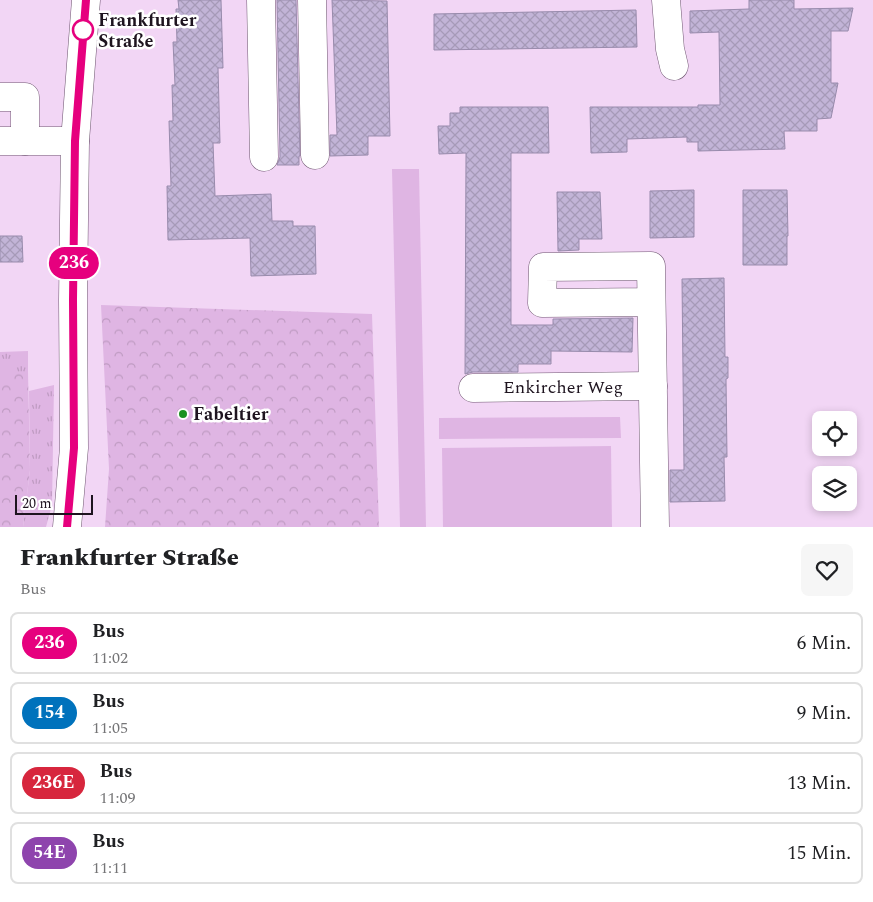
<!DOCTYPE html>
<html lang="de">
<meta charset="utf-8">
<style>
:root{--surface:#fff;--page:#f6f6f6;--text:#202124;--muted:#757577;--line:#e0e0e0}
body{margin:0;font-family:Spectral,serif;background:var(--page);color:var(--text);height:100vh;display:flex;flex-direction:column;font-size:19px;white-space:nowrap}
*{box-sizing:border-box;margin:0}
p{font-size:16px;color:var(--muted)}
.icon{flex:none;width:28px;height:28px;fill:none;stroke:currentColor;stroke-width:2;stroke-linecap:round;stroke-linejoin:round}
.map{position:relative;height:527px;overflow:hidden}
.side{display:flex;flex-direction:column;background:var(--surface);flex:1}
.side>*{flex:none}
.badge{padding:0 10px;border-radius:16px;font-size:18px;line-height:32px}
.buttons{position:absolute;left:812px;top:411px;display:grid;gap:10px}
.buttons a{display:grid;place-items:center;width:45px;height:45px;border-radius:8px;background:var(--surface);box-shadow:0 2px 8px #0003;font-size:25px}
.scale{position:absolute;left:15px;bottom:12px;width:78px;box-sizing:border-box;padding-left:5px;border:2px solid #1e141f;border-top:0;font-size:14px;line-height:18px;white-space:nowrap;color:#1e141f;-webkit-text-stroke:4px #fff;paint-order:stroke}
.map>.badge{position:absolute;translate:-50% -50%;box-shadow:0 0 0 2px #fff}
.round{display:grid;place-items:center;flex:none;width:52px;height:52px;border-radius:8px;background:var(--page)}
.summary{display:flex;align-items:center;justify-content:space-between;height:85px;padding:0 20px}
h1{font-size:24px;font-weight:800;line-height:38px}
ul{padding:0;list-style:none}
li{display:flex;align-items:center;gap:15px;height:62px;margin:0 10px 8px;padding:0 10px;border:2px solid var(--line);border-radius:8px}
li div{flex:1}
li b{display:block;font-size:19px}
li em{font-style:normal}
li .badge{min-width:55px;font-weight:700;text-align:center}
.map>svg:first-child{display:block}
.grass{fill:url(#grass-tufts)}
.park{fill:url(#park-crowns)}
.garden{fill:#dfb5e3}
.building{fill:url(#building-cross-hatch);stroke:#988bac}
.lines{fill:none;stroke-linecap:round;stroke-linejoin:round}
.minor-casing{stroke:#6e5670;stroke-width:29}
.minor{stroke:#fff;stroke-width:28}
.line-casing{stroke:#fff;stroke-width:11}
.line{stroke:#e6007e;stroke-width:8}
.stop-dot{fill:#fff;stroke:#e6007e;stroke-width:2.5}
.poi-dot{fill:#1a9220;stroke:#fff;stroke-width:2}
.labels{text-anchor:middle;stroke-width:5;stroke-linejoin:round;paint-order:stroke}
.stop-label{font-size:18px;font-weight:bold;fill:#1e141f;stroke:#fff;text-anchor:start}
.street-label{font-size:18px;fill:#1e141f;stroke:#fff}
.poi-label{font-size:18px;font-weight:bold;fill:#1e141f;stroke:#fff;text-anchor:start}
</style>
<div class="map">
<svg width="873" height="527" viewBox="0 0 873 527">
<defs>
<pattern id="grass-tufts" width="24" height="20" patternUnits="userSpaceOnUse" patternTransform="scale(1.25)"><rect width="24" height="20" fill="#dfb5e3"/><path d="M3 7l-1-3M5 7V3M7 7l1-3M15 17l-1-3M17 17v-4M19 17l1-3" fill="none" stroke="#bf9bc2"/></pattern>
<pattern id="park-crowns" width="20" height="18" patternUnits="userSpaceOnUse" patternTransform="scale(1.25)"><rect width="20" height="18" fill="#dfb5e3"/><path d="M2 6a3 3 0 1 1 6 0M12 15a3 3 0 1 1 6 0" fill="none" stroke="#bf9bc2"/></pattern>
<pattern id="building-cross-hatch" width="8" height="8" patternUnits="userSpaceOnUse" patternTransform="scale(1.25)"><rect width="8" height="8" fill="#c2b4d7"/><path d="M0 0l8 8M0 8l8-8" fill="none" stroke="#a69ab8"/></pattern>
</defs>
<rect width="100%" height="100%" fill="#f2d6f5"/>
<!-- grass -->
<g class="grass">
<polygon points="28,351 28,372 0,372 0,352"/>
<polygon points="54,385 52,505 46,527 23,527 30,470 29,391"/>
</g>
<!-- park -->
<g class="park">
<polygon points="101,305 372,314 379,527 105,527 109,469"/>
<polygon points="0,372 28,372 30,470 23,527 0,527"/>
</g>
<!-- garden -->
<g class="garden">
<polygon points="392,169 419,169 426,527 400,527"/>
<polygon points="620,417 621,438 439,439 439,418"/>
<polygon points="611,446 612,527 443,527 442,448"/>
</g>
<!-- building -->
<g class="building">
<polygon points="178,0 221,0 223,68 218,68 220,143 213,143 215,196 271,194 272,221 293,221 293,226 315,226 316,274 251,276 250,238 168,240 167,186 171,186 169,121 173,121 172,85 175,85 173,42 177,42 176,9 179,9"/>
<polygon points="277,0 296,0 300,156 299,156 299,165 277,165 280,157"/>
<polygon points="332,0 387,1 390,136 368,136 368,155 330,156 330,135 337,135"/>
<polygon points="749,0 794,0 794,9 853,8 848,31 831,31 831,83 838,83 831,118 817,119 817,131 784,131 785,149 698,151 698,142 687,142 687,137 627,139 627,152 591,153 590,107 698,107 698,105 720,105 719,32 690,33 690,11 749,9"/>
<polygon points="636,10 637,47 434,50 434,14"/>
<polygon points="460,107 548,107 549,153 511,153 511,325 553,325 553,319 633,318 632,352 551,351 551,364 518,364 518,372 473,372 465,374 466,153 439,154 438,126 450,126 450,113 460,113"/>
<polygon points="694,190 694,237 650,238 650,191"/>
<polygon points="743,190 787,190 788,236 787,236 787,265 743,265"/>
<polygon points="557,192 600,192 602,239 579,239 579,250 558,251"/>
<polygon points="0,236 22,236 23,262 0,262"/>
<polygon points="724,278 725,357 728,357 728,378 726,379 727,457 724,457 725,501 670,502 670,470 684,470 682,279"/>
</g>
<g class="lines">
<!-- minor casing -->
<g class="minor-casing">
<g id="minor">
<polyline points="261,0 264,157"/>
<polyline points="312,0 315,155"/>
<polyline points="666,0 670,49 674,66"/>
<polyline points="0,97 25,97 25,141"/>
<polyline points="0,141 75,141"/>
<polyline points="651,302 542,303 543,267 651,266 655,527"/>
<polyline points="473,388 653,386"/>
<polyline points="67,527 74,448 73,300 75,141 86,0"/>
</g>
</g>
<!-- minor -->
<use href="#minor" class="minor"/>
</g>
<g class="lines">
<!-- line casing -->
<g class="line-casing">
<polyline id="line" points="67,527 74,448 73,300 75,141 86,0"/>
</g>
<!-- line -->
<use href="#line" class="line"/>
</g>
<!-- markers -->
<circle class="stop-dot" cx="83" cy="30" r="10"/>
<circle class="poi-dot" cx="183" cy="414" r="5"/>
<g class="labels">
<!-- stop labels -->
<g class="stop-label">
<text x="98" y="26">Frankfurter<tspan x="98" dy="21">Straße</tspan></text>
</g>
<!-- street labels -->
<g class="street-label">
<text x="563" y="393">Enkircher Weg</text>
</g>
<!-- poi labels -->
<g class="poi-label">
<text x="193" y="420">Fabeltier</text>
</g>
</g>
</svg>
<div class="buttons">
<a><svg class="icon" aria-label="locate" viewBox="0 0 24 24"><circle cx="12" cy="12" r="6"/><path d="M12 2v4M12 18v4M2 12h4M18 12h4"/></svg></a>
<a><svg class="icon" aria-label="layers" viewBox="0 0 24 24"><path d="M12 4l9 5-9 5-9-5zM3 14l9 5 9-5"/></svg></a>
</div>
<div class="scale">20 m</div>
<b class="badge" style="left:74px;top:263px;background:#e6007e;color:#fff">236</b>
</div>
<section class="side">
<div class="summary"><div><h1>Frankfurter Straße</h1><p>Bus</p></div><a class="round"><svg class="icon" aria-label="heart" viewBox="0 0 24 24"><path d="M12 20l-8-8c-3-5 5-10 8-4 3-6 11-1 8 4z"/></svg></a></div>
<ul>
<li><span class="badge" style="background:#e6007e;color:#fff">236</span><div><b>Bus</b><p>11:02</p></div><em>6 Min.</em></li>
<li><span class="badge" style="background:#0072bc;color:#fff">154</span><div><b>Bus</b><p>11:05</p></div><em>9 Min.</em></li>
<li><span class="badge" style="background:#d7263d;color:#fff">236E</span><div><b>Bus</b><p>11:09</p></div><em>13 Min.</em></li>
<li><span class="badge" style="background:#8e44ad;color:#fff">54E</span><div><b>Bus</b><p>11:11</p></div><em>15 Min.</em></li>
</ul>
</section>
